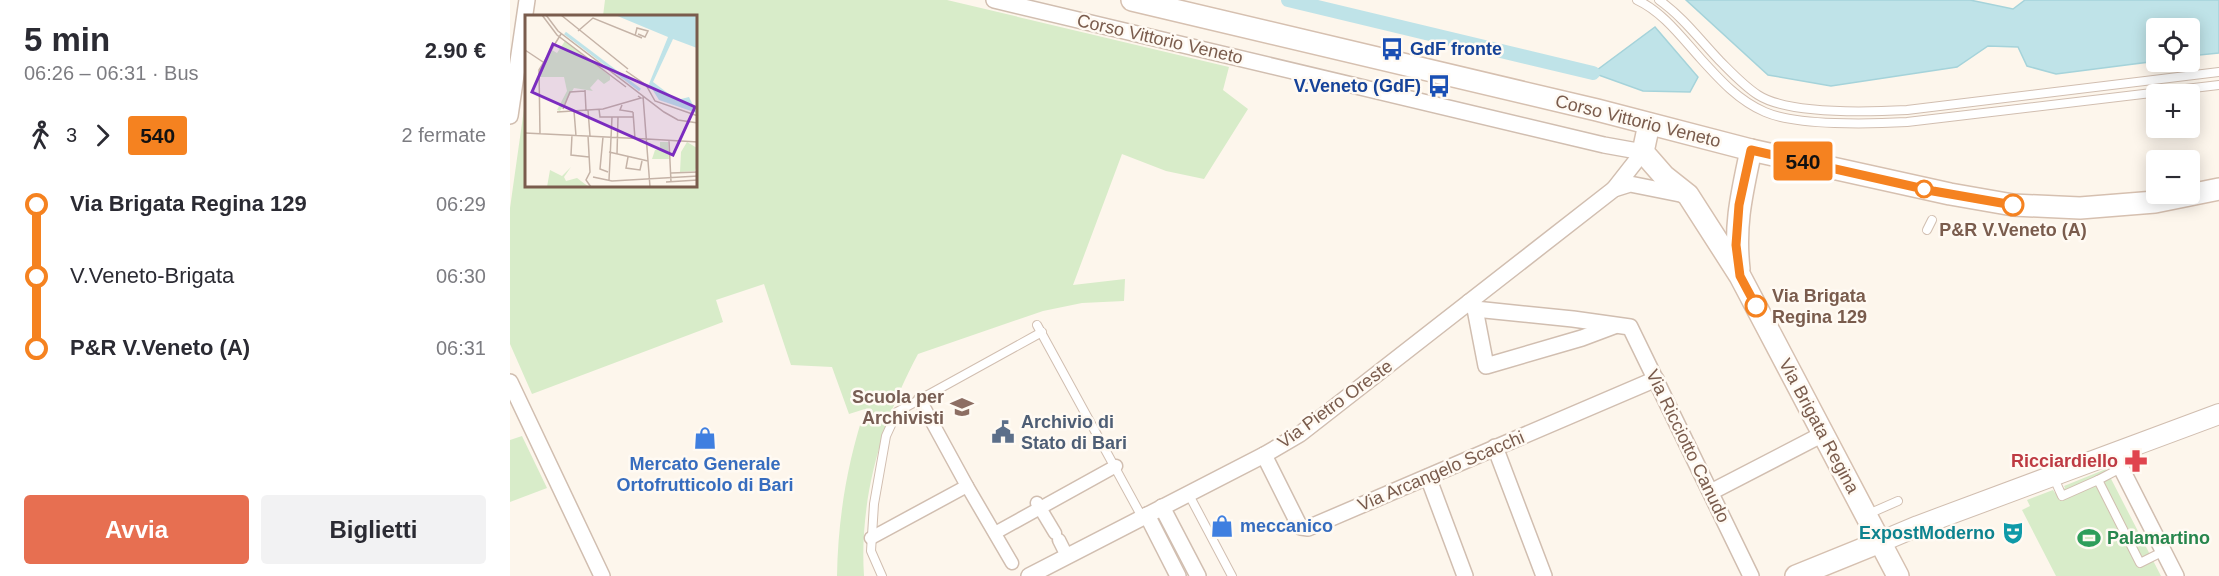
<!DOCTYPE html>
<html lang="it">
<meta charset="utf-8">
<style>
:root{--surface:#fff;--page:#f2f2f3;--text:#2b2b33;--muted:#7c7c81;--accent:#e76f51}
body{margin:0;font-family:Arial,sans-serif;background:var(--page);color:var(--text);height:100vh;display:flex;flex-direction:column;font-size:22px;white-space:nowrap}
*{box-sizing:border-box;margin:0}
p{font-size:20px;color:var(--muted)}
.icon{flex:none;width:33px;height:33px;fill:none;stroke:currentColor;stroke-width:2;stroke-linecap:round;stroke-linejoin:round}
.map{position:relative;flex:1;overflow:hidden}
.drawer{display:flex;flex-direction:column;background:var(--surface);width:510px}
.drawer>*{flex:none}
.badge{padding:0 12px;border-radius:4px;font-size:21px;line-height:39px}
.fabs{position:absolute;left:1636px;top:18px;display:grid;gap:12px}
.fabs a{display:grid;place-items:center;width:54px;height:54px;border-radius:6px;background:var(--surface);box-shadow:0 3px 15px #0003;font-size:30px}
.map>.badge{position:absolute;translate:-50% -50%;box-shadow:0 0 0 3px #fff}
.legs{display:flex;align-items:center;gap:9px;height:66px;padding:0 24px;font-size:20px}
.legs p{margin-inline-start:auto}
.overview{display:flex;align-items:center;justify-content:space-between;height:102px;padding:0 24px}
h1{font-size:33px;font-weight:700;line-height:45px}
.cta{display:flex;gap:12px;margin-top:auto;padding:12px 24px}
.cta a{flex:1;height:69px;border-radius:6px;background:var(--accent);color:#fff;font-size:24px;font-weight:700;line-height:69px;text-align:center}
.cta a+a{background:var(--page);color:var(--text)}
ul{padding:0 24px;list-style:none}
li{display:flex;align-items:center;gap:21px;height:72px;font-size:22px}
li i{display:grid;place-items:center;width:9px;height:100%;margin:0 8px;background:currentColor}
li i::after{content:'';width:15px;height:15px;margin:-8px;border:4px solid;border-radius:50%;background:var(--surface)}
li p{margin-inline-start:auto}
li:first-child i{background:linear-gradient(#0000 50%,currentColor 0)}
li:last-child i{background:linear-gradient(currentColor 50%,#0000 0)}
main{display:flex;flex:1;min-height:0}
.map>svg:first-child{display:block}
.green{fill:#d8ecc9}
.water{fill:#bfe3e8;stroke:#a5d3da;stroke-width:1.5}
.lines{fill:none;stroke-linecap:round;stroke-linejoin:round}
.canal{stroke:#bfe3e8;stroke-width:14}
.service-casing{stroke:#d1beb0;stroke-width:10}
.pedestrian-casing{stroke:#d1beb0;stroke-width:15}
.minor-casing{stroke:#d1beb0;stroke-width:18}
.tertiary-casing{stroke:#d1beb0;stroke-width:22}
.secondary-casing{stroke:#d6c0b0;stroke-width:24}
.service{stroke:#fff;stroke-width:8}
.pedestrian{stroke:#fff;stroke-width:12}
.minor{stroke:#fff;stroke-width:15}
.tertiary{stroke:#fff;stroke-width:20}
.secondary{stroke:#fff;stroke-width:21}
.line-1-casing{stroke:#fff;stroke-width:14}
.line-1{stroke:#f58220;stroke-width:9}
.stop-1-dot{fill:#fff;stroke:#f58220;stroke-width:3}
.labels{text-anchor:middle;stroke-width:5;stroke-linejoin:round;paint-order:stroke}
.street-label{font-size:18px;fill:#7a5c4d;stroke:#fffaf3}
.transit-label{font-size:18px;font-weight:bold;fill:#164399;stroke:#fffaf3;text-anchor:start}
.stop-label{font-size:18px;font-weight:bold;fill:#7a5c4d;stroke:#fffaf3}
.education-label{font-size:18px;font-weight:bold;fill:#785e54;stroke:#fffaf3;text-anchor:end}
.service-label{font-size:18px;font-weight:bold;fill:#4e5e75;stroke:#fffaf3;text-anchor:start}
.health-label{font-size:18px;font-weight:bold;fill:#be3a42;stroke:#fffaf3;text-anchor:end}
.shop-label{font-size:18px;font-weight:bold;fill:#366cbe;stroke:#fffaf3}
.culture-label{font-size:18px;font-weight:bold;fill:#0d838f;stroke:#fffaf3;text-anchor:end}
.leisure-label{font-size:18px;font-weight:bold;fill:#27864d;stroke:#fffaf3;text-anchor:start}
.inset-river{fill:none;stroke:#bfe3e8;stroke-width:3}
.inset-road{fill:none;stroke:#c5b3a7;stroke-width:1.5}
.view{fill:#7b2cbf;fill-opacity:0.15;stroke:#7b2cbf;stroke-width:3}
.inset-edge{fill:none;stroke:#7a5c4d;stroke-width:3}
</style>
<main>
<section class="drawer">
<div class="overview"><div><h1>5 min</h1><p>06:26 – 06:31 · Bus</p></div><b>2.90 €</b></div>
<div class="legs"><svg class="icon" aria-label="walk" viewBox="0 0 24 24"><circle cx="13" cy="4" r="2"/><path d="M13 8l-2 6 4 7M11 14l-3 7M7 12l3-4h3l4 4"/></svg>3<svg class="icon" aria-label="forward" viewBox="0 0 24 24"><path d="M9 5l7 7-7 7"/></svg><b class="badge" style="background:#f58220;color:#111">540</b><p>2 fermate</p></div>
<ul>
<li><i style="color:#f58220"></i><b>Via Brigata Regina 129</b><p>06:29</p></li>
<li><i style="color:#f58220"></i><span>V.Veneto-Brigata</span><p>06:30</p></li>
<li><i style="color:#f58220"></i><b>P&amp;R V.Veneto (A)</b><p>06:31</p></li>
</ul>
<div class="cta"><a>Avvia</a><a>Biglietti</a></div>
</section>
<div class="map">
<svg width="1709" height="576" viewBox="0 0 1709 576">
<rect width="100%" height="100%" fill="#fdf6ec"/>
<!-- green -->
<g class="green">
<path d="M 95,0 L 437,0 L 719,67 L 713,90 L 738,109 L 694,179 L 656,171 L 612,154 L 563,285 L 615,279 L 614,301 L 572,303 L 533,311 L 408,354 C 372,421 349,499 354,576 L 327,576 C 328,518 337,464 355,409 L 339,414 L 322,367 L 281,365 L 254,284 L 206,300 L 213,322 L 22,394 L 0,344 L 0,208 L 16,95 L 16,186 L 186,186 L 186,16 L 93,16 Z"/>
<polygon points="12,436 37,488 0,502 0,440"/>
<polygon points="1596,469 1651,576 1546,576 1512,510 1520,506 1517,500 1543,490 1545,493 1555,488 1554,486"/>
</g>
<!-- water -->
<g class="water">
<polygon points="1176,0 1460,0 1503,9 1515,0 1709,0 1709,53 1680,56 1680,28 1647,28 1647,61 1546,74 1517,66 1508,47 1478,46 1447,67 1321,86 1258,75"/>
<polygon points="1145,27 1188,77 1180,92 1133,91 1083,73"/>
</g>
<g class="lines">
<!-- canal -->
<polyline class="canal" points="778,0 1083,73"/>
<!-- service casing -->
<g class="service-casing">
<g id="service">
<path d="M 1127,0 C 1153,12 1172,38 1191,59 C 1210,80 1229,101 1255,112 C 1287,126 1361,124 1397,122 L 1709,85"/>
<path d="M 1149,0 C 1173,17 1190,40 1210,61 C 1222,73 1234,86 1248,95 C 1279,115 1359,112 1397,110 L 1709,72"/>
<polyline points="1417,230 1422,220"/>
<polyline points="527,325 632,517"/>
<polyline points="1543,476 1552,496 1588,480 1630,563 1654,551"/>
<polyline points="1588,480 1611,468"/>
<polyline points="678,493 722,576"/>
<polyline points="1356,515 1388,501"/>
<polyline points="372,576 361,551 364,504 376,436 387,412 532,332"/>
</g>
</g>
<!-- pedestrian casing -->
<g class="pedestrian-casing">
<g id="pedestrian">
<polyline points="410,400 457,486 502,563"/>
<polyline points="527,503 545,533"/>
<polyline points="485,533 606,466"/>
<polyline points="361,538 457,486"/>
<polyline points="549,540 557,556"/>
</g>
</g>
<!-- minor casing -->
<g class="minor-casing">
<g id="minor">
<polyline points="484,0 1094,145 1133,152"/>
<polyline points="0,116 17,0"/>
<polyline points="1104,189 1133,152"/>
<polyline points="959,302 965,309 1063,319 1120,327 1241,576"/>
<polyline points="965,309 976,366 1072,338 1104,326"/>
<polyline points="0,382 92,576"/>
<polyline points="985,447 1034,576"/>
<polyline points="1604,454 1666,576"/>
<polyline points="754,455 788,523 791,527 798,528 1146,379"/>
<polyline points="918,477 955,576"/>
<polyline points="1201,492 1313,434"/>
<polyline points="652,507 688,576"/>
<polyline points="637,515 668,576"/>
<polyline points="519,576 754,455 790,434 1104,189 1120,184 1175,195"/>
</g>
</g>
<!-- tertiary casing -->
<g class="tertiary-casing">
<polyline id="tertiary" points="1370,542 1408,526 1709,414"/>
</g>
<!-- secondary casing -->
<g class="secondary-casing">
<g id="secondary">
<polyline points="622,0 1087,110 1241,150 1440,194 1503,205 1570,208 1645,202 1709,189"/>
<polyline points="1139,124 1133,152 1154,176 1178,195 1230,276 1388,576"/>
<path d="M 1229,269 C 1224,224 1232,193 1241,150"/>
<polyline points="1286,576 1370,542"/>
</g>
</g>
<!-- service -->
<use href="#service" class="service"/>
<!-- pedestrian -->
<use href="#pedestrian" class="pedestrian"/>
<!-- minor -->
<use href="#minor" class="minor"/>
<!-- tertiary -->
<use href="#tertiary" class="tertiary"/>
<!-- secondary -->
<use href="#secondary" class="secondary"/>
</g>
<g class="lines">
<!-- line-1 casing -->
<g class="line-1-casing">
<polyline id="line-1" points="1246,306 1230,276 1226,245 1229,205 1241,150 1423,191 1503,205"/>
</g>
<!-- line-1 -->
<use href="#line-1" class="line-1"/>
</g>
<!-- icons -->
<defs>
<g id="bus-bare" transform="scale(1.8)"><path d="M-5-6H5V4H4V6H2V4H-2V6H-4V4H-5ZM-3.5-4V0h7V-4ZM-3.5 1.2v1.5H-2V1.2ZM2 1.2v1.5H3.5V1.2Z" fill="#1a4fb4" stroke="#fffaf3" stroke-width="2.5" paint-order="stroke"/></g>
<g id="school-bare" transform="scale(1.8)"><path d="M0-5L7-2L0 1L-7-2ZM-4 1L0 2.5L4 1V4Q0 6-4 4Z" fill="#8d6e63" stroke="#fffaf3" stroke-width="2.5" paint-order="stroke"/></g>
<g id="civic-bare" transform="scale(1.8)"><path d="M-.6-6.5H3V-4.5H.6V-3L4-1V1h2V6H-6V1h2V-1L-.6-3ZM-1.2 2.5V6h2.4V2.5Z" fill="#5c6f8a" stroke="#fffaf3" stroke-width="2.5" paint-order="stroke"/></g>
<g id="shop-bare" transform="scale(1.8)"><path d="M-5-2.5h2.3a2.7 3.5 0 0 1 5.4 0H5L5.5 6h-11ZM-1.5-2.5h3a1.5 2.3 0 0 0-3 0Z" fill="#3f7fe0" stroke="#fffaf3" stroke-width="2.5" paint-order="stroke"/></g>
<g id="pharmacy-bare" transform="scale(1.8)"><path d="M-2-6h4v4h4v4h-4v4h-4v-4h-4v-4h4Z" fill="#e0444e" stroke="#fffaf3" stroke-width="2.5" paint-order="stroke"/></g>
<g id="theatre-bare" transform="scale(1.8)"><path d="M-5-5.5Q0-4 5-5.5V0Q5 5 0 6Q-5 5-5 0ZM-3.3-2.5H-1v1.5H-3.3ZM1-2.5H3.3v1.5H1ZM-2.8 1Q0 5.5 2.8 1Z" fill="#0f9aa8" stroke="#fffaf3" stroke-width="2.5" paint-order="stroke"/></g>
<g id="stadium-bare" transform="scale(1.8)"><path d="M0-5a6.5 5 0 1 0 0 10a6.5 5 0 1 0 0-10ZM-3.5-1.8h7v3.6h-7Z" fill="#2e9e5b" stroke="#fffaf3" stroke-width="2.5" paint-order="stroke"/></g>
</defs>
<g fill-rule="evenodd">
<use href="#bus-bare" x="882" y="49"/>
<use href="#bus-bare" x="929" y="86"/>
<use href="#school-bare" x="452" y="407"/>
<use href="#civic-bare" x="493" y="432"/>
<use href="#shop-bare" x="195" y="438"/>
<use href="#pharmacy-bare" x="1626" y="461"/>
<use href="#shop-bare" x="712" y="526"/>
<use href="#theatre-bare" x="1503" y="533"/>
<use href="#stadium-bare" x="1579" y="538"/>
</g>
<!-- markers -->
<g class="stop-1-dot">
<circle cx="1414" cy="189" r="8"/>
<circle cx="1503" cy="205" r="10"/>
<circle cx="1246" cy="306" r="10"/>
</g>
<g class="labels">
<!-- street labels -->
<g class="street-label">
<text transform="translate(650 39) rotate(13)" y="6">Corso Vittorio Veneto</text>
<text transform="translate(1128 121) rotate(14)" y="6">Corso Vittorio Veneto</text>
<text transform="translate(825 404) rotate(-36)" y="6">Via Pietro Oreste</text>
<text transform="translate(1309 426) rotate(62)" y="6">Via Brigata Regina</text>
<text transform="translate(1178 446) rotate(64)" y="6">Via Ricciotto Canudo</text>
<text transform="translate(931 471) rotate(-23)" y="6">Via Arcangelo Scacchi</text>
</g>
<!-- transit labels -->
<g class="transit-label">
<text x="900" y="55">GdF fronte</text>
<text x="911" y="92" text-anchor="end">V.Veneto (GdF)</text>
</g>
<!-- stop labels -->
<g class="stop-label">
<text x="1503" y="236">P&amp;R V.Veneto (A)</text>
<text x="1262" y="302" text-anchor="start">Via Brigata<tspan x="1262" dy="21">Regina 129</tspan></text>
</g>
<!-- education labels -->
<g class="education-label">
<text x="434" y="403">Scuola per<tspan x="434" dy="21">Archivisti</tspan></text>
</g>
<!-- service labels -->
<g class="service-label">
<text x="511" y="428">Archivio di<tspan x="511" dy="21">Stato di Bari</tspan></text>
</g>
<!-- health labels -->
<g class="health-label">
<text x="1608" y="467">Ricciardiello</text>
</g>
<!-- shop labels -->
<g class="shop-label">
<text x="195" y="470">Mercato Generale<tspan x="195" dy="21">Ortofrutticolo di Bari</tspan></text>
<text x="730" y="532" text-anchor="start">meccanico</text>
</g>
<!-- culture labels -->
<g class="culture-label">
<text x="1485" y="539">ExpostModerno</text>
</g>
<!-- leisure labels -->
<g class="leisure-label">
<text x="1597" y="544">Palamartino</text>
</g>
</g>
<!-- overview -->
<g transform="translate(15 15)">
<rect width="172" height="172" fill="#fdf6ec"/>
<path d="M 40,26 L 85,61 L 85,65 L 79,69 L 73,64 L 65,73 L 68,76 L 49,73 L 35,96 L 32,95 L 42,76 L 39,62 L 15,62 L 16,56 L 27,35 L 32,38 ZM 135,127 L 143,127 L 144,144 L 127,144 L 130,135 L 135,134 ZM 162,127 L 172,133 L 172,150 L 170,156 L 155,157 L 156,137 ZM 46,152 L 39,162 L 41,166 L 52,163 L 64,172 L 22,172 L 25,155 L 37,161 Z" fill="#d8ecc9"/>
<path d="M 90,0 L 172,0 L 172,33 L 148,24 L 128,67 L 152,85 L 164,82 L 172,98 L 134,85 L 124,69 L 143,22 Z" fill="#bfe3e8"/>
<path class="inset-river" d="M 40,18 L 115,75"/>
<path class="inset-road" d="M 17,0 L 32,20 L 101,72M 21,0 L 33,16 L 139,97 L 153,105 L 173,108M 36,0 L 103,54M 53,16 L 68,3 L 117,23M 110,21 L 112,13 L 123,16 L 120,22 L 113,19M 0,35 L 18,47M 101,56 L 121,70 L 130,86 L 173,101M 60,75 L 61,95M 118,81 L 125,172M 97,90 L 95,95 L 108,97M 38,94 L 45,77 L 60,76M 74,94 L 75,102 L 109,102M 63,95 L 65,121M 49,96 L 51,121M 32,97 L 78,94 L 116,83 L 113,81M 108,97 L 110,124M 0,118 L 122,124M 15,119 L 14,55 L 36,19M 47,120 L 46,140 L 64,142M 63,121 L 65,157 L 61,165 L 66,172M 78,122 L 75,154 L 83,157M 122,124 L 173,127M 144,126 L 146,167M 84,137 L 123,146M 92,139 L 93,102M 103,142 L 101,153 L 115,155 L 117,146M 146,158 L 173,157M 68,162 L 87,166 L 173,161M 84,165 L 87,102M 141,167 L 173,165"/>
<path class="view" d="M 28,29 L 170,92 L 148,140 L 7,77 Z"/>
<rect width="172" height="172" class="inset-edge"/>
</g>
</svg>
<div class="fabs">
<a><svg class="icon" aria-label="locate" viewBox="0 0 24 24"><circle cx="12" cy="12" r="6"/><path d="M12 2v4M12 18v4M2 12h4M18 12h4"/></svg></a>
<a>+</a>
<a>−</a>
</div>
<b class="badge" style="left:1293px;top:161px;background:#f58220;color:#111">540</b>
</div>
</main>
